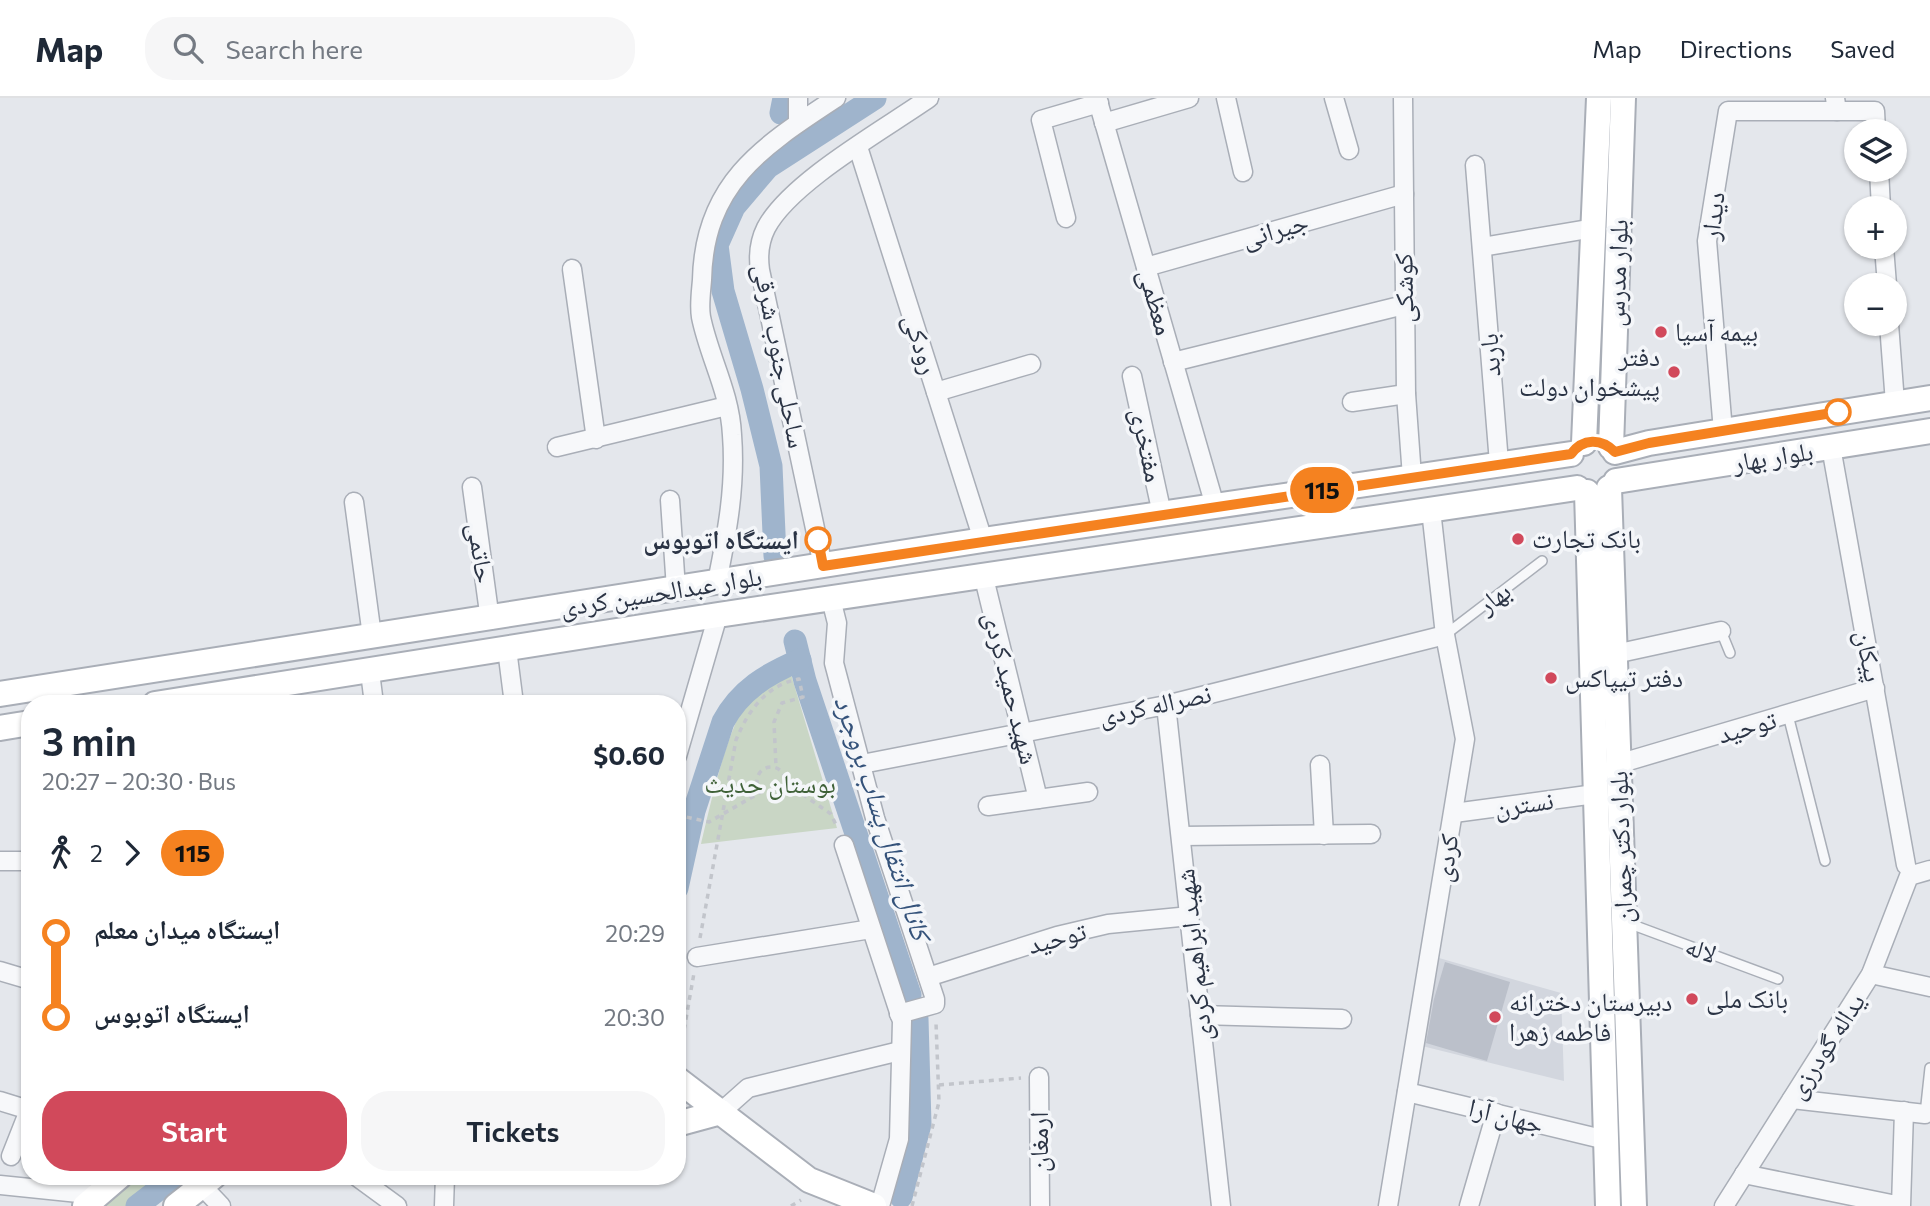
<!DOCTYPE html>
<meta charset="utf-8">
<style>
:root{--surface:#fff;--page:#f6f6f7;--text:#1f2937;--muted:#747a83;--line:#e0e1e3;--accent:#d1495b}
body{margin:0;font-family:Commissioner,"Noto Naskh Arabic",sans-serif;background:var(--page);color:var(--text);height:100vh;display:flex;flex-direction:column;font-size:26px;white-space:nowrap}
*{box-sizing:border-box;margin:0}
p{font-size:23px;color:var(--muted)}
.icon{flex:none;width:38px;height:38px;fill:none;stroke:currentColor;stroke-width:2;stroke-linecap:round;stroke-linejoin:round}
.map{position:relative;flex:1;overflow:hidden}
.side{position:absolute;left:21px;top:597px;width:665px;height:490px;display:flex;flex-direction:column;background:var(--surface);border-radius:28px;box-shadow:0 2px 5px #0004}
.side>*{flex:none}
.badge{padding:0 14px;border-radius:23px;font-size:24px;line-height:46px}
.buttons{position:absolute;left:1844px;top:21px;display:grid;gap:14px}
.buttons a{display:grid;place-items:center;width:63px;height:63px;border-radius:50%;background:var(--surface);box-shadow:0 2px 5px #0004;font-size:35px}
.map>.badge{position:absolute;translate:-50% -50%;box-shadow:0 0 0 4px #fff}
.legs{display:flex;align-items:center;gap:10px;height:77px;padding:0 21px;font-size:23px}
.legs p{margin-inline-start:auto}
.head{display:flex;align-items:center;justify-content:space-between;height:119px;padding:0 21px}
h1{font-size:38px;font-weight:600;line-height:52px}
.cta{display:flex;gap:14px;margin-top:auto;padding:14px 21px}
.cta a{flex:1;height:80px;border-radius:28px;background:var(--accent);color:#fff;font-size:28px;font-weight:600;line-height:80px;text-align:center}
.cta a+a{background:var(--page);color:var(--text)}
ul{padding:0 21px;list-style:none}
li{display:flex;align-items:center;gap:24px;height:84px;font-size:26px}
li i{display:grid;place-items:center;width:10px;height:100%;margin:0 9px;background:currentColor}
li i::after{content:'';width:18px;height:18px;margin:-9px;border:5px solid;border-radius:50%;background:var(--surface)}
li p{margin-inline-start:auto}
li:first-child i{background:linear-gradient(#0000 50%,currentColor 0)}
li:last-child i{background:linear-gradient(currentColor 50%,#0000 0)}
header{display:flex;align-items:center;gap:42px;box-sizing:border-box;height:98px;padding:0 35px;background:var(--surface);border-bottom:2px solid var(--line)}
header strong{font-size:33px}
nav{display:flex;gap:38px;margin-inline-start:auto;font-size:24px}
.search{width:490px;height:63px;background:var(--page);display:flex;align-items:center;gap:18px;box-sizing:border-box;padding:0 24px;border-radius:28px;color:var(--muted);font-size:26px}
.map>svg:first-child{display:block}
.built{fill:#d2d6de}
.green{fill:#c9d6c5}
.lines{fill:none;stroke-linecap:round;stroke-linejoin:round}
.canal{stroke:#9fb4cc;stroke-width:23}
.building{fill:#bbc0ca}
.lane-casing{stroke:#a9aeb7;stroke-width:12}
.street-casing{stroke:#a9aeb7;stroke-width:21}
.secondary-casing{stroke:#a9aeb7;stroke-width:28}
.path{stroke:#c2c5cb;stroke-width:3.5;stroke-dasharray:5 5;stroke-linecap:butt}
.lane{stroke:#f7f8fa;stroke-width:9}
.street{stroke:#f7f8fa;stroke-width:18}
.secondary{stroke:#fff;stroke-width:24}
.line-1-casing{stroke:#fff;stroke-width:16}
.line-1{stroke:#f58220;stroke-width:10}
.poi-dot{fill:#d1495b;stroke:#f4f6f9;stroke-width:2.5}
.stop-1-dot{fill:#fff;stroke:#f58220;stroke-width:3.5}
.labels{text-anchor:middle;stroke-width:7;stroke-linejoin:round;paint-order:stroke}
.street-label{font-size:26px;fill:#2b3445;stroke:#f4f6f9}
.poi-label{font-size:26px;fill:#2b3445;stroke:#f4f6f9;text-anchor:start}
.stop-label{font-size:26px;font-weight:bold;fill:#2b3445;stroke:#f4f6f9;text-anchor:end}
.park-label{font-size:26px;fill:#3f6138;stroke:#f4f6f9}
.water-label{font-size:28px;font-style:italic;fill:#34527a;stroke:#f4f6f9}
</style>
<header>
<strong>Map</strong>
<div class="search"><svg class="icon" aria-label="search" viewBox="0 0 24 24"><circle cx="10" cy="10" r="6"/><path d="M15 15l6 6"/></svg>Search here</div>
<nav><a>Map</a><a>Directions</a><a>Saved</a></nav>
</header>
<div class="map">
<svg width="1930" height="1108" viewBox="0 0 1930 1108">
<rect width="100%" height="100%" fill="#e4e7ec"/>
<!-- built -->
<polygon class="built" points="1439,860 1561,895 1564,983 1422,948"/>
<!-- green -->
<g class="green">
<path d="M 790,573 L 837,730 L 701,746 C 710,709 729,617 756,592 C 765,584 779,579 790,573 Z"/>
<polygon points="142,1078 192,1078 149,1108 104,1108"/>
</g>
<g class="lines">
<!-- canal -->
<g class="canal">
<polyline points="781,15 784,0"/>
<polyline points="775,458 771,368 752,291 723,193 717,147 734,109 768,69 875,0"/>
<polyline points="795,543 805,583 910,897"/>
<path d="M 677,790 L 694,713 L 723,624 C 740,592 767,576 800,562"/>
<polyline points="901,1099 920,1026 917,921"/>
<polyline points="137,1108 176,1078"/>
</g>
</g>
<!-- building -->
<polygon class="building" points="1445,864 1510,884 1487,963 1426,945 1434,901"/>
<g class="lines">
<!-- lane casing -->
<g class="lane-casing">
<g id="lane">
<polyline points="1721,533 1730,555"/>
<polyline points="1445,537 1542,463"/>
<polyline points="1788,617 1825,763"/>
<polyline points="1625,824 1778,881"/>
<polyline points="1925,1016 1930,970"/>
</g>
</g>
<!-- street casing -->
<g class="street-casing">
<g id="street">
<polyline points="1097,0 1215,408"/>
<polyline points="1226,0 1243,74"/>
<polyline points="1334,0 1349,52"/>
<polyline points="1403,0 1406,296 1412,379"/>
<polyline points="1835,0 1837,13 1875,13 1876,33"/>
<polyline points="798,25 798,0"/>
<polyline points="1104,25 1189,0"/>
<polyline points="858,49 983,442"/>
<polyline points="1475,67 1499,365"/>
<polyline points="1879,72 1881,110"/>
<polyline points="1066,120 1041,22 1099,5"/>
<polyline points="1482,149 1594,130"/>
<polyline points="1884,149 1887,187"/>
<polyline points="1146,169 1404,96"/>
<polyline points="572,171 596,341"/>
<polyline points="1889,226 1895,305"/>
<polyline points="1173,264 1404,207"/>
<polyline points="1132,278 1162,416"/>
<polyline points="936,294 1031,266"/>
<polyline points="1352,304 1406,296"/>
<polyline points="1723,333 1707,143 1728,13 1837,13"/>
<polyline points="557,349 727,308"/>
<polyline points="1831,349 1906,767"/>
<polyline points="472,389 490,522"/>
<polyline points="670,402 676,491"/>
<polyline points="354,404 372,538"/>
<path d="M 823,468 L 760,172 C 758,158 760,142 766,130 C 790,84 885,31 929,0"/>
<polyline points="984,480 1038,701"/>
<path d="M 717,484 C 727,435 736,388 732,337 C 730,294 709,259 701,219 C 699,208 701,194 702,182 C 704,85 763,48 836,0"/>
<polyline points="831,501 837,525 834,565 875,720 935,901 935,906 899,916"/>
<polyline points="507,551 514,606"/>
<polyline points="1615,556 1721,533"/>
<polyline points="370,574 374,606"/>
<polyline points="1166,607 1221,1108"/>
<polyline points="677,658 718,517"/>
<polyline points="862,666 1166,607 1445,537"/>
<polyline points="1618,666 1875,590"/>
<polyline points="1320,667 1324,737"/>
<polyline points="988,708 1088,694"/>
<polyline points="1454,715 1595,696"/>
<polyline points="1181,738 1371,736"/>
<polyline points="844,747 902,923 899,1041 880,1108"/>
<polyline points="0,763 30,763"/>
<polyline points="697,859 871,831"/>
<polyline points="0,873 30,882"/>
<polyline points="1871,876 1930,889"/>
<polyline points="928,879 1057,838 1108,826 1190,818"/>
<polyline points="1200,917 1342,921"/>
<polyline points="1039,979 1040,1108"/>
<polyline points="1407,994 1606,1042"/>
<polyline points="1792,1001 1925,1016"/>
<polyline points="0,1003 29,1012"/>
<polyline points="721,1014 748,990 900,953"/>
<polyline points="11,1058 30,1010"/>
<polyline points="1744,1076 1901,1108 1904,1013"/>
<polyline points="356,1078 397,1108"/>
<polyline points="0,1087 98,1097"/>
<polyline points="202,1088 221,1108"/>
<polyline points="444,1108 445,1078"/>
<polyline points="1388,1108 1465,641 1445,537 1431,412"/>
<polyline points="1469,1108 1496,1015"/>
<polyline points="1724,1108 1871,876 1909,778 1930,772"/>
</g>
</g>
<!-- secondary casing -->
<g class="secondary-casing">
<g id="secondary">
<polyline points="1584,345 1599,0"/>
<polyline points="1611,349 1623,0"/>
<polyline points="1615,354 1649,345 1930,300"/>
<polyline points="1616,383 1930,333"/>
<polyline points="1609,390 1634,1108"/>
<polyline points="1587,394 1608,1108"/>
<polyline points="0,596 983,442 1571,356"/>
<polyline points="155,606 718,517 1577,390"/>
<polyline points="0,630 30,625"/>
<polyline points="677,981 809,1082 874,1108"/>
<polyline points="677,1026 721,1014"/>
<polyline points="85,1108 120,1078"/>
<polyline points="176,1108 214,1078"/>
</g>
</g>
<!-- path -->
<g class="path">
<polyline points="1550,453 1566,436"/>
<circle cx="771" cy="683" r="14"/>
<polyline points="786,685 831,716 837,729"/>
<polyline points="677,717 709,724 761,694"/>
<path d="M 700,840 L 736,642 C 748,613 766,587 799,581 L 803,599 L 782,605 L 774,624 L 776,669"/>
<polyline points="679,961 694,875"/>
<polyline points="939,987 1021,980"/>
<polyline points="791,1108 801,1102"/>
<polyline points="912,1108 939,1004 936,925"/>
</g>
<!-- lane -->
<use href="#lane" class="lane"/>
<!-- street -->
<use href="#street" class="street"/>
<!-- secondary -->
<use href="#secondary" class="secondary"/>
</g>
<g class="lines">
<!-- line-1 casing -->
<g class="line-1-casing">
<path id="line-1" d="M 818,442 L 823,468 L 1571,356 C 1583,340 1601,340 1615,354 L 1649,345 L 1838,314"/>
</g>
<!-- line-1 -->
<use href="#line-1" class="line-1"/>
</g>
<!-- markers -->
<g class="poi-dot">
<circle cx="1661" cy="234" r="7"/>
<circle cx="1674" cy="274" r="7"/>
<circle cx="1518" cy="441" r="7"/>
<circle cx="1551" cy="580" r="7"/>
<circle cx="1692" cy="901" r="7"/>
<circle cx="1495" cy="919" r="7"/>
</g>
<g class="stop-1-dot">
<circle cx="1838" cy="314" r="12"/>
<circle cx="818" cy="442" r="12"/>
</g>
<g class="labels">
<!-- street labels -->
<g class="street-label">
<text transform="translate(1713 118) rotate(-83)" y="9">دیدار</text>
<text transform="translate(1275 132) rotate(-16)" y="9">جیرانی</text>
<text transform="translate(1617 175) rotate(-88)" y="9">بلوار مدرس</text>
<text transform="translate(1404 190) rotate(-91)" y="9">کوشکی</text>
<text transform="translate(1156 204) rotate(74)" y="9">معظمی</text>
<text transform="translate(921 246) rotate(72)" y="9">رودکی</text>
<text transform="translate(1490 257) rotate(-94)" y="9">باربد</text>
<text transform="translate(780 258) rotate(79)" y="9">ساحلی جنوب شرقی</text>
<text transform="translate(1147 347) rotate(78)" y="9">مفتخری</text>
<text transform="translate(1773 359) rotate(-9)" y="9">بلوار بهار</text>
<text transform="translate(481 455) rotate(82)" y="9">حاتمی</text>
<text transform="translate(661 494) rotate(-9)" y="9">بلوار عبدالحسین کردی</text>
<text transform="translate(1494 500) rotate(-37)" y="9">بهار</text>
<text transform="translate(1869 558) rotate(79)" y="9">پیکان</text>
<text transform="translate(1011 590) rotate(76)" y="9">شهید حمید کردی</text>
<text transform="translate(1155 607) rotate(-12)" y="9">نصراله کردی</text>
<text transform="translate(1747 629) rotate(-16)" y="9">توحید</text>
<text transform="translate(1524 706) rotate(-8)" y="9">نسترن</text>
<text transform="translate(1621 749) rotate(-92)" y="9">بلوار دکتر چمران</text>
<text transform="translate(1446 760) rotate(-81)" y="9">کردی</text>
<text transform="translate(1057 840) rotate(-15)" y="9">توحید</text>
<text transform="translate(1701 852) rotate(20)" y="9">لاله</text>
<text transform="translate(1194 857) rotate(-96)" y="9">شهید ابراهیم کردی</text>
<text transform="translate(1826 948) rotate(-57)" y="9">یداله گودرزی</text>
<text transform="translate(1506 1018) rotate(14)" y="9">جهان آرا</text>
<text transform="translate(1039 1044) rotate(-90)" y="9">ارمغان</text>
</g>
<!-- poi labels -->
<g class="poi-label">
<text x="1675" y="243">بیمه آسیا</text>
<text x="1660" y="268" text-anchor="end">دفتر<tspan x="1660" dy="30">پیشخوان دولت</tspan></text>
<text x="1532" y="450">بانک تجارت</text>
<text x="1565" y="589">دفتر تیپاکس</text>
<text x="1706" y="910">بانک ملی</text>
<text x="1509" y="913">دبیرستان دخترانه<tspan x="1509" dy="30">فاطمه زهرا</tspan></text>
</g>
<!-- stop labels -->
<g class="stop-label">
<text x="799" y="451">ایستگاه اتوبوس</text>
</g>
<!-- park labels -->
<g class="park-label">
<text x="770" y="695">بوستان حدیث</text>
</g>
<!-- water labels -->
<g class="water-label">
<text transform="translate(883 720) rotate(72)" y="10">کانال انتقال پساب بروجرد</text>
</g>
</g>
</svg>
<div class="buttons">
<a><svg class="icon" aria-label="layers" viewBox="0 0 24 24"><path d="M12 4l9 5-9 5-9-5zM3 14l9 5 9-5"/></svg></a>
<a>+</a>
<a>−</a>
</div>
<b class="badge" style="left:1322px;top:392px;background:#f58220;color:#111">115</b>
<section class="side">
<div class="head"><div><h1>3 min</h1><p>20:27 – 20:30 · Bus</p></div><b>$0.60</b></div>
<div class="legs"><svg class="icon" aria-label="walk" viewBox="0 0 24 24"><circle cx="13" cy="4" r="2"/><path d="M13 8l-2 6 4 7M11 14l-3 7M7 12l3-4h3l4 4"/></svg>2<svg class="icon" aria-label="forward" viewBox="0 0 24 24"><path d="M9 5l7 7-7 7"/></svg><b class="badge" style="background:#f58220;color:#111">115</b></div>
<ul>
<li><i style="color:#f58220"></i><b>ایستگاه میدان معلم</b><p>20:29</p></li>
<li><i style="color:#f58220"></i><b>ایستگاه اتوبوس</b><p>20:30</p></li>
</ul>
<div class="cta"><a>Start</a><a>Tickets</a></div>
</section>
</div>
